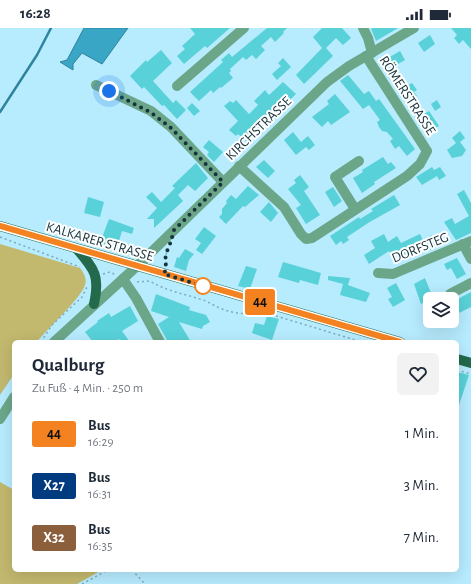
<!DOCTYPE html>
<html lang="de">
<meta charset="utf-8">
<style>
:root{--surface:#fff;--page:#f2f2f3;--text:#1f2937;--muted:#747a83}
body{margin:0;font-family:"Alegreya Sans",sans-serif;background:var(--page);color:var(--text);height:100vh;display:flex;flex-direction:column;font-size:15px;white-space:nowrap}
*{box-sizing:border-box;margin:0}
p{font-size:13px;color:var(--muted)}
.icon{flex:none;width:22px;height:22px;fill:none;stroke:currentColor;stroke-width:2;stroke-linecap:round;stroke-linejoin:round}
.map{position:relative;flex:1;overflow:hidden}
.side{position:absolute;left:12px;top:312px;width:447px;height:232px;display:flex;flex-direction:column;background:var(--surface);border-radius:6px;box-shadow:0 4px 16px #0002}
.side>*{flex:none}
.badge{padding:0 8px;border-radius:3px;font-size:14px;line-height:26px}
.buttons{position:absolute;left:423px;top:264px;display:grid;gap:8px}
.buttons a{display:grid;place-items:center;width:36px;height:36px;border-radius:6px;background:var(--surface);box-shadow:0 4px 16px #0002;font-size:20px}
.you{position:absolute;width:20px;height:20px;margin:-10px;border:3px solid #fff;border-radius:50%;background:#1a73e8;box-shadow:0 0 0 6px #1a73e833}
.map>.badge{position:absolute;translate:-50% -50%;box-shadow:0 0 0 2px #fff}
.round{display:grid;place-items:center;flex:none;width:42px;height:42px;border-radius:6px;background:var(--page)}
.summary{display:flex;align-items:center;justify-content:space-between;height:68px;padding:0 20px}
h1{font-size:19px;font-weight:700;line-height:30px}
ul{padding:0;list-style:none}
li{display:flex;align-items:center;gap:12px;height:52px;padding:0 20px}
li div{flex:1}
li b{display:block;font-size:15px}
li em{font-style:normal}
li .badge{min-width:44px;font-weight:700;text-align:center}
.status{display:flex;justify-content:space-between;align-items:center;height:28px;padding:0 20px;background:var(--surface);direction:ltr}
.status svg{height:11px;fill:currentColor}
.map>svg:first-child{display:block}
.green{fill:#c2b86e}
.water{fill:#39a6c6;stroke:#2f849d}
.lines{fill:none;stroke-linecap:round;stroke-linejoin:round}
.stream{stroke:#2f849d;stroke-width:2.5}
.building{fill:#59d1d9}
.path{stroke:#7faaba;stroke-width:1.5;stroke-dasharray:2 3;stroke-linecap:butt}
.minor{stroke:#6ca689;stroke-width:10}
.major{stroke:#23694b;stroke-width:10}
.line-casing{stroke:#fff;stroke-width:9}
.line{stroke:#f58220;stroke-width:6}
.walk{stroke:#17333c;stroke-width:4;stroke-dasharray:0 7.2}
.stop-dot{fill:#fff;stroke:#f58220;stroke-width:2}
.labels{text-anchor:middle;stroke-width:4;stroke-linejoin:round;paint-order:stroke}
.street-label{font-size:14px;fill:#17333c;stroke:#fff}
</style>
<div class="status"><b>16:28</b><svg viewBox="0 0 49 12"><path d="M0 12V9h3v3zM5 12V6h3v6zM10 12V3h3v9zM15 12V0h3v12zM26 1h20v11H26zM47 4h2v5h-2z"/></svg></div>
<div class="map">
<svg width="471" height="556" viewBox="0 0 471 556">
<rect width="100%" height="100%" fill="#b7ebfe"/>
<!-- green -->
<g class="green">
<path d="M 0,216 L 80,240 C 84,245 87,251 85,257 C 82,269 47,301 37,314 L 14,314 L 14,346 L 0,367 Z"/>
<polygon points="0,454 14,462 14,542 102,542 77,556 0,556"/>
</g>
<!-- water -->
<polygon class="water" points="84,0 128,0 102,36 82,25 73,36 73,42 60,34 67,32"/>
<g class="lines">
<!-- stream -->
<polyline class="stream" points="0,84 37,27 51,0"/>
</g>
<!-- building -->
<g class="building">
<polygon points="190,0 230,0 207,20 205,18 184,36 177,28 185,21 182,18 195,6"/>
<polygon points="267,0 287,0 283,4 284,5 275,14 271,9 261,18 265,22 256,31 252,27 246,32 243,29 230,41 231,43 229,45 233,50 221,60 220,59 213,65 211,62 199,73 190,64 223,34 221,32 229,25 232,29"/>
<polygon points="322,0 342,0 351,10 343,17 336,10 326,20 333,28 304,56 296,47 322,20 313,9"/>
<polygon points="373,0 398,0 376,13 371,1"/>
<polygon points="451,0 471,0 471,21 463,12 459,16 454,10 457,7"/>
<polygon points="430,7 435,16 424,24 418,15"/>
<polygon points="161,22 172,35 153,53 173,75 176,72 186,82 177,91 164,77 162,78 144,59 142,61 130,48 146,32 147,34"/>
<polygon points="400,23 405,32 393,39 388,30"/>
<polygon points="283,30 291,39 277,52 272,46 281,38 278,35"/>
<polygon points="348,47 364,66 369,63 376,73 379,71 415,121 407,128 399,118 395,121 390,113 393,111 387,104 382,103 379,99 377,94 380,92 369,77 363,81 340,53"/>
<polygon points="283,54 296,66 247,114 238,106 236,108 229,102 238,93 224,78 230,73 233,75 236,72 249,86 258,77 254,73 265,62 269,67"/>
<polygon points="412,55 417,62 414,64 417,68 408,73 401,61"/>
<polygon points="335,66 350,84 331,97 328,93 322,99 312,89 329,76 327,73"/>
<polygon points="437,72 441,79 435,83 431,76"/>
<polygon points="192,75 200,83 194,88 187,80"/>
<polygon points="429,83 439,98 428,104 419,89"/>
<polygon points="460,103 465,110 460,114 466,122 462,128 452,130 447,122 456,115 452,110"/>
<polygon points="293,104 301,114 308,108 315,117 309,122 306,119 296,127 284,112"/>
<polygon points="209,112 223,124 214,134 207,127 209,124 203,119"/>
<polygon points="383,129 388,136 391,134 396,140 374,154 375,156 362,165 353,150 363,144 362,142"/>
<polygon points="264,132 275,143 268,150 256,139"/>
<polygon points="196,135 208,150 195,163 188,157 178,167 183,173 154,200 154,191 147,191 157,180 146,169 152,164 161,174 175,160 172,158"/>
<polygon points="432,139 434,142 440,139 446,148 439,152 437,148 422,157 416,149"/>
<polygon points="300,147 309,159 304,163 320,187 306,196 296,180 301,177 288,161 296,155 294,152"/>
<polygon points="248,158 259,167 245,179 243,178 226,196 219,189 222,186 222,181 227,175 226,173 231,167 236,171"/>
<polygon points="333,159 342,173 334,179 325,164"/>
<polygon points="464,162 471,175 471,205 456,212 444,194 452,190 455,196 469,188 457,166"/>
<polygon points="394,167 400,177 368,195 347,209 349,212 343,216 341,213 336,217 330,208 359,189 360,191 373,183 371,181"/>
<polygon points="88,169 104,174 100,189 84,185"/>
<polygon points="269,174 278,185 271,194 260,184"/>
<polygon points="109,191 134,200 132,206 122,203 117,220 100,215"/>
<polygon points="204,199 216,208 202,226 196,222 201,215 195,211"/>
<polygon points="384,206 388,214 397,208 401,215 420,206 423,212 432,207 437,218 426,224 422,216 399,230 397,226 392,228 389,223 369,236 364,227 375,220 371,213"/>
<polygon points="185,221 194,226 189,232 186,243 174,239 177,229 179,230"/>
<polygon points="457,230 466,246 457,251 451,240 447,242 444,236"/>
<polygon points="283,234 321,245 318,257 300,252 299,255 278,249"/>
<polygon points="246,238 257,241 250,261 238,258"/>
<polygon points="328,248 350,250 348,257 370,265 366,274 340,267 343,256 328,252"/>
<polygon points="425,250 433,270 421,276 414,256"/>
<polygon points="396,255 405,272 393,279 388,271 392,269 387,260"/>
<polygon points="471,264 471,279 457,286 455,284 452,286 452,274"/>
<polygon points="156,266 187,278 190,279 189,282 206,287 210,294 203,298 202,301 179,294 191,314 168,314 158,296 169,289 151,283"/>
<polygon points="130,278 138,293 122,303 130,314 121,314 119,311 114,314 93,314 85,304 98,294 97,293 109,285 111,289"/>
<polygon points="267,288 279,291 272,312 252,305 255,295 264,297"/>
<polygon points="457,344 469,347 458,380 457,380"/>
</g>
<g class="lines">
<!-- path -->
<g class="path">
<polyline points="0,209 80,239"/>
<polyline points="167,236 165,229 168,221"/>
<polyline points="103,246 110,244 114,246"/>
<path d="M 137,254 L 150,253 C 166,263 185,266 203,272 C 209,274 214,278 220,280 C 235,287 250,286 266,285"/>
<polyline points="276,288 362,314"/>
<polyline points="41,314 52,297 82,269 87,259"/>
<polyline points="457,342 471,346"/>
<polyline points="132,542 145,556"/>
<polyline points="82,556 108,542"/>
</g>
<!-- minor -->
<g class="minor">
<polyline points="363,0 368,10 372,25"/>
<polyline points="96,57 151,83 171,99 223,154"/>
<polyline points="177,58 244,0"/>
<polyline points="239,138 284,179 301,206 306,211 312,210 407,148 420,136 427,123 366,28"/>
<polyline points="355,181 335,149 359,133"/>
<polyline points="463,216 471,231"/>
<polyline points="378,245 393,246 471,213"/>
<polyline points="123,251 136,270 160,314"/>
<polyline points="450,266 471,255"/>
<polyline points="54,314 137,238 327,54 349,38 414,0"/>
<polyline points="0,391 14,369"/>
</g>
<!-- major -->
<g class="major">
<polyline points="0,198 400,314"/>
<path d="M 77,221 C 95,242 100,248 94,276"/>
<polyline points="457,331 471,335"/>
</g>
</g>
<g class="lines">
<!-- line casing -->
<g class="line-casing">
<polyline id="line" points="0,198 400,314"/>
</g>
<!-- line -->
<use href="#line" class="line"/>
<!-- walk -->
<path class="walk" d="M 109,63 L 150,84 L 170,99 L 223,154 L 173,203 C 172,215 168,218 166,227 C 164,236 168,236 164,246 L 203,258"/>
</g>
<!-- markers -->
<circle class="stop-dot" cx="203" cy="258" r="8"/>
<g class="labels">
<!-- street labels -->
<g class="street-label">
<text transform="translate(408 67) rotate(57)" y="5">RÖMERSTRASSE</text>
<text transform="translate(258 100) rotate(-44)" y="5">KIRCHSTRASSE</text>
<text transform="translate(100 213) rotate(16)" y="5">KALKARER STRASSE</text>
<text transform="translate(420 219) rotate(-22)" y="5">DORFSTEG</text>
</g>
</g>
</svg>
<div class="buttons">
<a><svg class="icon" aria-label="layers" viewBox="0 0 24 24"><path d="M12 4l9 5-9 5-9-5zM3 14l9 5 9-5"/></svg></a>
</div>
<div class="you" style="left:109px;top:63px"></div>
<b class="badge" style="left:260px;top:274px;background:#f58220;color:#111">44</b>
<section class="side">
<div class="summary"><div><h1>Qualburg</h1><p>Zu Fuß · 4 Min. · 250 m</p></div><a class="round"><svg class="icon" aria-label="heart" viewBox="0 0 24 24"><path d="M12 20l-8-8c-3-5 5-10 8-4 3-6 11-1 8 4z"/></svg></a></div>
<ul>
<li><span class="badge" style="background:#f58220;color:#111">44</span><div><b>Bus</b><p>16:29</p></div><em>1 Min.</em></li>
<li><span class="badge" style="background:#003b80;color:#fff">X27</span><div><b>Bus</b><p>16:31</p></div><em>3 Min.</em></li>
<li><span class="badge" style="background:#8b5e3c;color:#fff">X32</span><div><b>Bus</b><p>16:35</p></div><em>7 Min.</em></li>
</ul>
</section>
</div>
